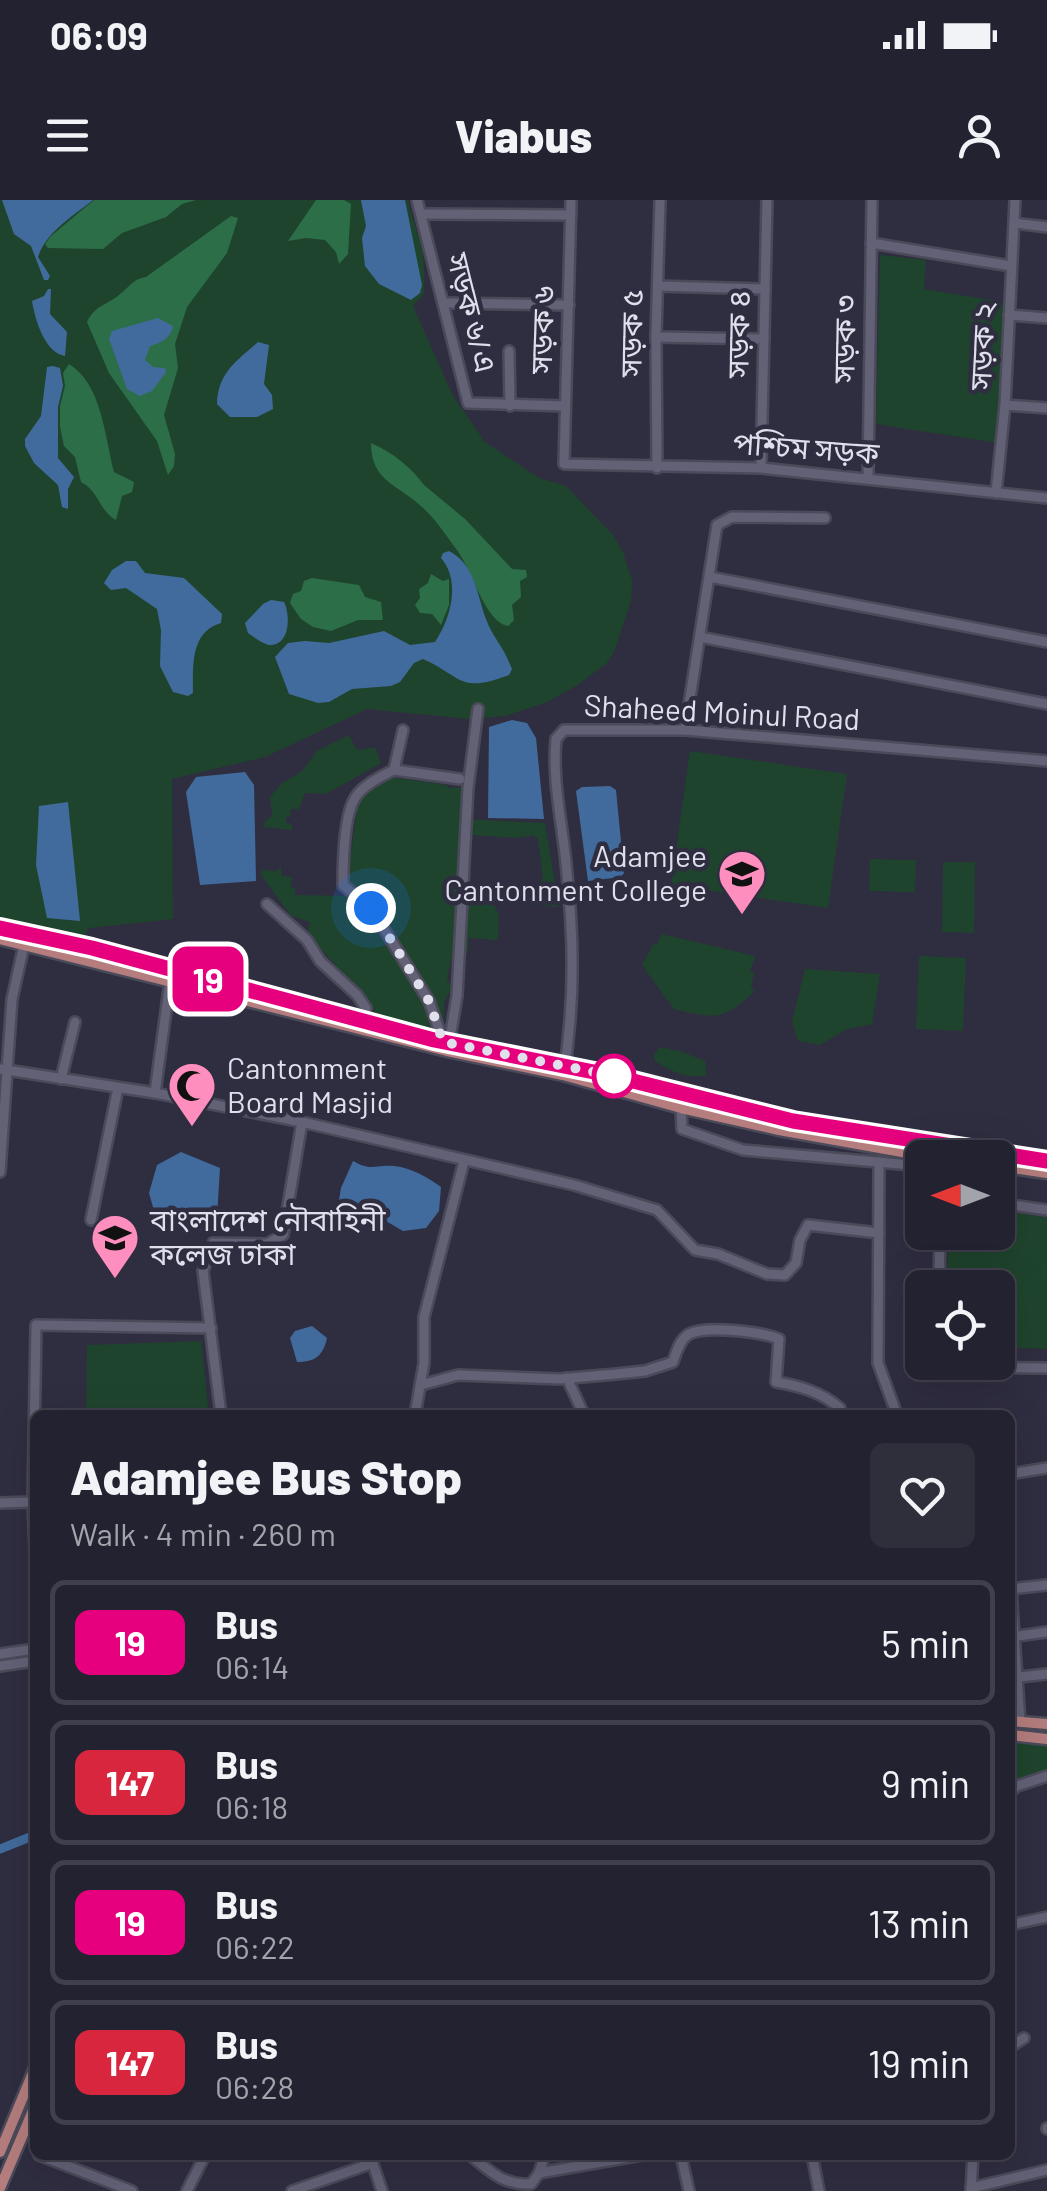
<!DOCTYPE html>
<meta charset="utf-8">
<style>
:root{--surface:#232230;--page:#2f2f3c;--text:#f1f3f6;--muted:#a3a4ab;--line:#403f4c}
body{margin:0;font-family:Barlow,"Noto Sans Bengali",sans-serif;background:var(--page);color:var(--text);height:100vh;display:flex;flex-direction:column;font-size:38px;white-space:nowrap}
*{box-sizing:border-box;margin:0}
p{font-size:32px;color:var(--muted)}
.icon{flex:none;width:55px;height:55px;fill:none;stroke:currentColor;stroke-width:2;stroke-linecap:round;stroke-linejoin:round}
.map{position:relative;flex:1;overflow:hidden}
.drawer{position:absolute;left:30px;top:1210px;width:985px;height:750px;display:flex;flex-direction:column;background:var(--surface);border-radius:15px;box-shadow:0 10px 40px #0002,0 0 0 2px var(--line)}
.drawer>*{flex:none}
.badge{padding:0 20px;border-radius:15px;font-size:35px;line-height:65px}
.needle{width:65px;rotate:270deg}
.fabs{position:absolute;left:905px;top:940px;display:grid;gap:20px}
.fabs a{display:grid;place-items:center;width:110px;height:110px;border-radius:15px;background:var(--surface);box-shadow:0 10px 40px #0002,0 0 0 2px var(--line);font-size:50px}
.you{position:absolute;width:50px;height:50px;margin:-25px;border:8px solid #fff;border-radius:50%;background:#1a73e8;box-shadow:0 0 0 15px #1a73e833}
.map>.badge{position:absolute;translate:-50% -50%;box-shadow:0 0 0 5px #fff}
.round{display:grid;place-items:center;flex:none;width:105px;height:105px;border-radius:15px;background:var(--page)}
.headline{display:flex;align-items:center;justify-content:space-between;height:170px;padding:0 40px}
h1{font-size:48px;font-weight:800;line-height:75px}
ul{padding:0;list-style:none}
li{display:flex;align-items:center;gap:30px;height:125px;margin:0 20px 15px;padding:0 20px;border:5px solid var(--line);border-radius:15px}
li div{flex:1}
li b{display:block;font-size:38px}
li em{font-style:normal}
li .badge{min-width:110px;font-weight:700;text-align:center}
.status{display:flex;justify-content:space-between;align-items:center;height:70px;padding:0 50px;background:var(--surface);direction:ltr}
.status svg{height:28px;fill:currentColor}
header{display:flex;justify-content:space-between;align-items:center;height:130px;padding:0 40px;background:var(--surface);font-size:45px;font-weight:800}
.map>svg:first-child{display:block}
.green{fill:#1f442d}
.forest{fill:#2c6e47}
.water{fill:#416b9c}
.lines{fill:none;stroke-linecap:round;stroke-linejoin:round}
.canal{stroke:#416b9c;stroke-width:9}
.minor-casing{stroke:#4b4a5a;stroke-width:14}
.major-casing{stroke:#4b4a5a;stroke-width:15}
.minor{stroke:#626176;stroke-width:9}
.major{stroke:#b57d7d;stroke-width:10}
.line-casing{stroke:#fff;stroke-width:22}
.line{stroke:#e6007e;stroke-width:15}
.walk{stroke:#e0dfec;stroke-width:10;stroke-dasharray:0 18}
.stop-dot{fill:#fff;stroke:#e6007e;stroke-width:5}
.labels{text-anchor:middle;stroke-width:9;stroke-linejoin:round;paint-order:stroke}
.street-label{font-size:30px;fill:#e0dfec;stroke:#2f2d40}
.poi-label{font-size:30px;fill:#e0dfec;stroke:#2f2d40;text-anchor:start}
</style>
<div class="status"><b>06:09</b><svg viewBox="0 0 49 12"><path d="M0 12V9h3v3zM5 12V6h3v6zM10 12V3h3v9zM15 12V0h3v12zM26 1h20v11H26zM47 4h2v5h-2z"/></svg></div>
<header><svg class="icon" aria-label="menu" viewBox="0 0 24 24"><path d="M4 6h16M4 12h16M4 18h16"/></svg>Viabus<svg class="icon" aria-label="person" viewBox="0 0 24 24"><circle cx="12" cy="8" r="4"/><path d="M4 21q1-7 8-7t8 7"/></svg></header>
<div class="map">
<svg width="1047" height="1991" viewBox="0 0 1047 1991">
<rect width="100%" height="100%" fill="#2f2d40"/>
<!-- green -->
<g class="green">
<path d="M 0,0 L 408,0 C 411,18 420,35 422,50 C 425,64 424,80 424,94 L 413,106 L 453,196 L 485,242 L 539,278 L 566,286 L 613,335 L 623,352 L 632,381 L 631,401 L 614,452 L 606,464 L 576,486 L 545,503 L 505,516 L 469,519 L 367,509 L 265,557 L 172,579 L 173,719 L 89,728 L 83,737 L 0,725 Z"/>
<polygon points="880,55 926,60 924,89 1003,102 998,243 876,224"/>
<polygon points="349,535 357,550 375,547 381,563 326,594 305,593 299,609 291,609 290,617 286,617 286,623 292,624 292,630 264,627 265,621 272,616 270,597 281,584 302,571 317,551"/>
<polygon points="690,551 847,574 828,708 671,685"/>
<path d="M 396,578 L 447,585 L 448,588 L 462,587 L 465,592 L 461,619 L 545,623 L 559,707 L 532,705 L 529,698 L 532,686 L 540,683 L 543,677 L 538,639 L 533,635 L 518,638 L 472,635 L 465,685 C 493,704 504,702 497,740 L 469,738 L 468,753 L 451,759 L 447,780 L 453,787 L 444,802 L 444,831 L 427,789 L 422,793 L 432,837 L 381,820 L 363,795 L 307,734 L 310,722 L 291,716 L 261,675 L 262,670 L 276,671 L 281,666 L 281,676 L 292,677 L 291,688 L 296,688 L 294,695 L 350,696 L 372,717 L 347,681 L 358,603 C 366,590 380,581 396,578 Z"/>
<polygon points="870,659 916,660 915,692 869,691"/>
<polygon points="943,662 975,662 974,733 942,732"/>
<path d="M 662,734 L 755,756 L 750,772 L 754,773 L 751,786 L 754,792 C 721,821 716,819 674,809 L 642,765 L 654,743 L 657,744 Z"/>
<polygon points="919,756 966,758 963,831 916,829"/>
<polygon points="805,769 880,774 872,824 847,829 820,845 798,841 792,822"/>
<path d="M 660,847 L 680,851 L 705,861 L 707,875 C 689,880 670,871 655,861 L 654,855 Z"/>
<polygon points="998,1011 1047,1017 1047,1149 998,1147 998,1088 947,1087 948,1033 998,1032"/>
<polygon points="201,1141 209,1215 86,1215 87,1145"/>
<polygon points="1010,1538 1047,1541 1047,1573 1010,1587"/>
</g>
<!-- forest -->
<g class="forest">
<polygon points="94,0 196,0 182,4 166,17 122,33 103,49 48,48 45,44 51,36"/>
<polygon points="316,0 344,0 351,4 348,54 339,64 336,52 325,40 306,38 288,41"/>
<path d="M 231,16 L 238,18 L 227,53 L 187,107 L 175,144 L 178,168 L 164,215 L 175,254 L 174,266 L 168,275 L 157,241 L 109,173 L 87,122 C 94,106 107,105 119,95 C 131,86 131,80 146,77 Z"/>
<path d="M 69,164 C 102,184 105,238 114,272 L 134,282 L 132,292 L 122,296 L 116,320 C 99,311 100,292 81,282 L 75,257 L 64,246 L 60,227 L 60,206 L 65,186 L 63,173 Z"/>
<path d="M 371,243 C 392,252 411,267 424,285 L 465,319 L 512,369 L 526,370 L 527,377 L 520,381 L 521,397 L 512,405 L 514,420 L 508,426 C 485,422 473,372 457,350 C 446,336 436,319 422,307 C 398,284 371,282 371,243 Z"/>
<polygon points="431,374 443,381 449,379 449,405 441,425 432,414 420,413 415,405 420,398 419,389 428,383"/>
<polygon points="312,378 359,385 365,397 381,402 383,420 358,420 331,431 313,427 301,419 290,403 293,394 301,391 304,381"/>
</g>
<!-- water -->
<g class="water">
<path d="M 2,0 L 93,0 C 73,16 46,32 38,57 L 50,76 L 48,80 L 44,80 L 31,46 L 14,34 Z"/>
<polygon points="361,0 405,0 422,85 420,93 411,100 379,84 365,66 362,38 366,26"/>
<path d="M 48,89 L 51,89 L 50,114 L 67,132 L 65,156 C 45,153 35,120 32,101 L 44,96 Z"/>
<path d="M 158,118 L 173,126 C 171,138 161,143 150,146 L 145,160 L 153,167 L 165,168 L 166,172 L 152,191 L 140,196 L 127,189 L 109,139 L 112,131 Z"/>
<path d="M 258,142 L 269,145 L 264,184 L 272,195 L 273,209 L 257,217 L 230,217 L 217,204 C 218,172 237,161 258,142 Z"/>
<polygon points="53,166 60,168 63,186 58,207 58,258 74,277 68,289 68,309 62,307 58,285 34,263 25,246 25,239 41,216 47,167"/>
<path d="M 449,351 C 475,364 477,395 486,419 C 491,434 503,447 509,462 L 512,469 L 509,475 C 459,494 463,477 423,459 L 414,463 L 400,482 L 391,486 L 352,489 L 329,502 L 318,503 L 289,494 L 275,457 L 288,443 L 305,441 L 329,443 L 384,431 L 410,445 L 435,442 C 451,418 461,381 441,358 L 443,353 Z"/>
<path d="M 126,361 L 136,361 L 145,373 L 184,378 L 222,414 L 221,423 C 190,432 193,466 193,493 L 188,496 L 173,492 L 160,466 L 161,430 L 157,409 L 126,388 L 111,390 L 104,383 L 112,370 Z"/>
<path d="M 271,400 L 284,402 C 290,413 291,444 271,445 C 264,445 254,437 248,433 L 245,423 L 263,404 Z"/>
<polygon points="512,520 527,523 536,538 544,619 488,618 489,527"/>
<polygon points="245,572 254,585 256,681 200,685 186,592 196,577"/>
<polygon points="610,586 616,590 624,673 621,677 588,681 576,591 582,587"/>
<polygon points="68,602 80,721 47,718 36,665 39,606"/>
<polygon points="181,952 220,968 216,1032 158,1025 149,993 157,965"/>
<path d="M 353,961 C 372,972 375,964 394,966 C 412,968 427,977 441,987 L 439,1011 L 426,1028 L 403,1031 L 379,1017 L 350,1017 L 338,1006 L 341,988 Z"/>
<path d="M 312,1126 L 327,1138 C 323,1156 315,1162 297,1162 L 290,1138 L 295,1131 Z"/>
</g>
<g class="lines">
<!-- canal -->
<polyline class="canal" points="0,1649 35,1635"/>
<!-- minor casing -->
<g class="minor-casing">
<g id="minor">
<polyline points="417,0 468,203 565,206"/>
<polyline points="571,0 564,264 761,268 1047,298"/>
<polyline points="421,14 571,15"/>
<polyline points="1014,23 1047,27"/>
<polyline points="871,43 1011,66"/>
<polyline points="658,86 765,89"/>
<polyline points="443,103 569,105"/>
<polyline points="1009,115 1047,118"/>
<polyline points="656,137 764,139"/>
<polyline points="509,151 510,206"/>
<polyline points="1005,205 1047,208"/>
<polyline points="657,268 656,137 660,0"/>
<polyline points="761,268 767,0"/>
<polyline points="868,278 872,0"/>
<polyline points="996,293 1005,205 1015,0"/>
<polyline points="710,377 1047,442"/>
<polyline points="700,437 1047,504"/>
<polyline points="685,530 717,325 732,317 825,318"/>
<polyline points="394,570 403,530"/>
<polyline points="267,704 307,740 320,761 357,795 366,808 360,826"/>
<path d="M 444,844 L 429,801 L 371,708 L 343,685 C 343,664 344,616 355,598 C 363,585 380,577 394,570 L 460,579"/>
<polyline points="448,850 457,796 468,588 478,509"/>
<polyline points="0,869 155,893 302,922 574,985 657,1010 695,1050 718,1054 767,1074 785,1075 796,1063 800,1040 808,1025 879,1033"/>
<path d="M 564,873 C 575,799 574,737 566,663 C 562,622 552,580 556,539 L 564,530 L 685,530 L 1047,561"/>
<polyline points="61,879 75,822"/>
<polyline points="155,893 170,781"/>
<polyline points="681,908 682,929 743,950 922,966"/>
<polyline points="879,962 878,1163 897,1215"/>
<polyline points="0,972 12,799 24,745"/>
<polyline points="998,1003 1047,1010"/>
<polyline points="91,1020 118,888"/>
<polyline points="939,1088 940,1032"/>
<polyline points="937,1162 937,1167 1047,1168"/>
<polyline points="567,1178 584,1215"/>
<path d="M 421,1185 L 458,1175 L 560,1179 L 616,1174 L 645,1171 L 673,1162 C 676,1153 680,1139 689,1134 C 706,1125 762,1132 779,1139 L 776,1182 C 800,1186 821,1192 840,1208 L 840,1215"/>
<polyline points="221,1215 203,1071 213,1043 267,1044 283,1035 302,922"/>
<polyline points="415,1215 424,1163 424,1117 464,961"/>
<polyline points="1010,1274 1047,1268"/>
<polyline points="33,1302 36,1125 211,1128"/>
<polyline points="0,1303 33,1302 35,1350"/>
<polyline points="1010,1389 1047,1385"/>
<polyline points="1011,1389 1020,1522"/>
<polyline points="1010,1437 1047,1432"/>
<polyline points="0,1454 35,1449"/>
<polyline points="0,1466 35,1461"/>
<polyline points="1020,1477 1047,1474"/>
<polyline points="1010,1592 1017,1586 1047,1576"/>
<polyline points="1010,1725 1047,1717"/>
<polyline points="1010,1847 1024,1838"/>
<polyline points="1047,1928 1047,1929"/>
<polyline points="39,1955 132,1991"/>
<polyline points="370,1955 382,1991"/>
<path d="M 470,1955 C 491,1972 503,1985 531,1984 L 539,1973 L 545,1955"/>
<polyline points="681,1955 689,1991"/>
<polyline points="812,1955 819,1991"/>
<polyline points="539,1973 642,1955"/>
<polyline points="971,1988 1047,1970"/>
<polyline points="187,1991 205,1955"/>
<polyline points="292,1991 373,1963"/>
<polyline points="971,1991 973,1955"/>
</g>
</g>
<!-- major casing -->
<g class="major-casing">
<g id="major">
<polyline points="0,728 92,749 434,840 609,875 793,921 1047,961"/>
<polyline points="0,739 447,851 563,875 681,908 779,930 936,958"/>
<polyline points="998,966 1047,973"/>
<polyline points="1010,1521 1047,1524"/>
<polyline points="1010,1535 1047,1539"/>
<polyline points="0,1952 35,1868"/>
<polyline points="0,1988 35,1906"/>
</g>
</g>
<!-- minor -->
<use href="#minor" class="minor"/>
<!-- major -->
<use href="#major" class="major"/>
</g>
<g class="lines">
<!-- line casing -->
<g class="line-casing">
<polyline id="line" points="0,728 92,748 434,840 609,875 793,921 1047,961"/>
</g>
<!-- line -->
<use href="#line" class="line"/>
<!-- walk -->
<polyline class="walk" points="371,708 429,801 443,842 614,876"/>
</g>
<!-- icons -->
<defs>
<g id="university-pin" transform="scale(2.5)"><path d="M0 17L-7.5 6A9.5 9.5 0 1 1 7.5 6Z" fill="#fe8ebd" stroke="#2f2d40"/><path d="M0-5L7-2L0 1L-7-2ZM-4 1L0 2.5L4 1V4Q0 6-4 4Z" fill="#111"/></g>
<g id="mosque-pin" transform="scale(2.5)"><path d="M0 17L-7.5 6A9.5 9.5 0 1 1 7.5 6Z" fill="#fe8ebd" stroke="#2f2d40"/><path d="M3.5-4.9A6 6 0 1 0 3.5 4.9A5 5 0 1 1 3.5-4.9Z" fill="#111"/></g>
<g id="school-pin" transform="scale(2.5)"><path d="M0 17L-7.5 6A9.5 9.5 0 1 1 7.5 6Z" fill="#fe8ebd" stroke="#2f2d40"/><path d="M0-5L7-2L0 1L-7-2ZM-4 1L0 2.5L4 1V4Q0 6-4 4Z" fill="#111"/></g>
</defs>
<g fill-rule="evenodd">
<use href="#university-pin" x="742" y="674"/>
<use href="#mosque-pin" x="192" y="886"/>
<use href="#school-pin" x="115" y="1038"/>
</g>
<!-- markers -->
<circle class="stop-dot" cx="614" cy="876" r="20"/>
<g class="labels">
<!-- street labels -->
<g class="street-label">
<text transform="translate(471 113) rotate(76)" y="10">সড়ক ৬/এ</text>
<text transform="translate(543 130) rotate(-88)" y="10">সড়ক ৬</text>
<text transform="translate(632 133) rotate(-89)" y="10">সড়ক ৫</text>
<text transform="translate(739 134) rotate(-89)" y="10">সড়ক ৪</text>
<text transform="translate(845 139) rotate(-89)" y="10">সড়ক ৩</text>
<text transform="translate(983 146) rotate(-87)" y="10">সড়ক ২</text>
<text transform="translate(806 249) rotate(4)" y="10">পশ্চিম সড়ক</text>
<text transform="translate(722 513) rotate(3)" y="10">Shaheed Moinul Road</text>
</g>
<!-- poi labels -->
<g class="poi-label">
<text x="707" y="667" text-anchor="end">Adamjee<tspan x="707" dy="34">Cantonment College</tspan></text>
<text x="227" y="879">Cantonment<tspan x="227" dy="34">Board Masjid</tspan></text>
<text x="150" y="1031">বাংলাদেশ নৌবাহিনী<tspan x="150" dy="34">কলেজ ঢাকা</tspan></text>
</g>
</g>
</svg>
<div class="fabs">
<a><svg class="needle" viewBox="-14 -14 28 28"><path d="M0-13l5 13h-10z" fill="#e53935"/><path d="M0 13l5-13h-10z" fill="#a3a4ab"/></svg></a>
<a><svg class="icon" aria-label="locate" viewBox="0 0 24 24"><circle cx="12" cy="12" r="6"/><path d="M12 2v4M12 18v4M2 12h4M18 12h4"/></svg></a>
</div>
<div class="you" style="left:371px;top:708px"></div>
<b class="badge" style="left:208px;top:779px;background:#e6007e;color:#fff">19</b>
<section class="drawer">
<div class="headline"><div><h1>Adamjee Bus Stop</h1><p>Walk · 4 min · 260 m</p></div><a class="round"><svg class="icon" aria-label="heart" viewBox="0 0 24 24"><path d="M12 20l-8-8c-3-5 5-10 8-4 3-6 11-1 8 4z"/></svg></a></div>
<ul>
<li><span class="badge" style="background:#e6007e;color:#fff">19</span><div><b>Bus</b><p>06:14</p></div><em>5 min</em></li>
<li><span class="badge" style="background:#d7263d;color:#fff">147</span><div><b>Bus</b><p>06:18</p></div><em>9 min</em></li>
<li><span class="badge" style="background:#e6007e;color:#fff">19</span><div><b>Bus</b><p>06:22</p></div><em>13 min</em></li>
<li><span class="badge" style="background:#d7263d;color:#fff">147</span><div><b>Bus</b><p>06:28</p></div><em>19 min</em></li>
</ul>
</section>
</div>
